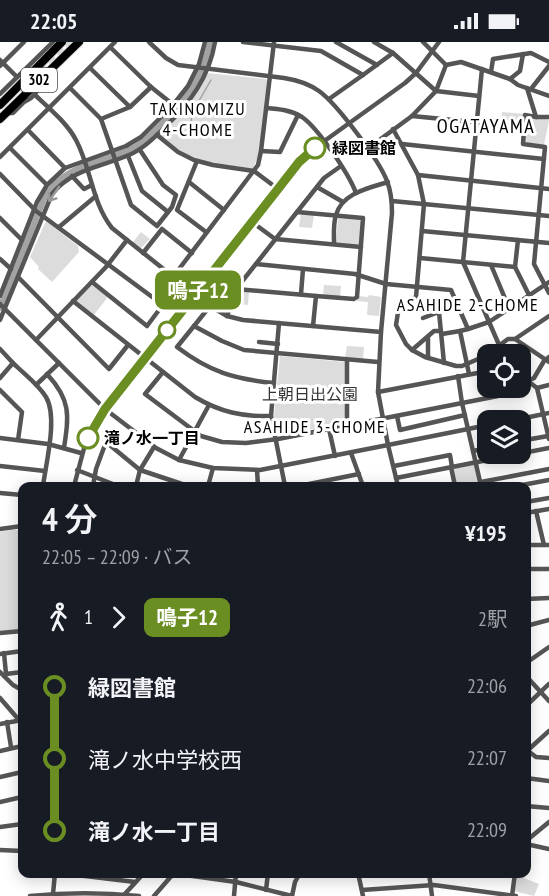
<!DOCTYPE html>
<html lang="ja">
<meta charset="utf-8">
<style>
:root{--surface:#171b24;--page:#20242c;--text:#f1f3f6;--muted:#9ea1a6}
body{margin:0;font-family:"PT Sans Narrow","Noto Sans JP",sans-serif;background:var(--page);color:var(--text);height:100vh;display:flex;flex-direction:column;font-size:22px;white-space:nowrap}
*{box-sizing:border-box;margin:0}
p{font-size:20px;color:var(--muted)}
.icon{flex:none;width:33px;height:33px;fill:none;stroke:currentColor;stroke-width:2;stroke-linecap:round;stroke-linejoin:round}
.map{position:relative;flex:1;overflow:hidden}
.panel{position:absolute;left:18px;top:440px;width:513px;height:396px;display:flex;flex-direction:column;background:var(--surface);border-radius:12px;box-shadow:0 3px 15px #0003}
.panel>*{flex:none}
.badge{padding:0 12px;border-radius:9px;font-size:21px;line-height:39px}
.tools{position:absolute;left:477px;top:302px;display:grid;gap:12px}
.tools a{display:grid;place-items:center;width:54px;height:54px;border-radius:12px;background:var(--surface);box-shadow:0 3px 15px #0003;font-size:30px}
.map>.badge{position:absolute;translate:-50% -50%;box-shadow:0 0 0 3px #fff}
.legs{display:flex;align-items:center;gap:9px;height:66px;padding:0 24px;font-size:20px}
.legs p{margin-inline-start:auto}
.head{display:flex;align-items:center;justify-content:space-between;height:102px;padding:0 24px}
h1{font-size:33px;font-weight:600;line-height:45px}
ul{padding:0 24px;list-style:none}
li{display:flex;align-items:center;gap:21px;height:72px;font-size:22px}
li i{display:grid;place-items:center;width:9px;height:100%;margin:0 8px;background:currentColor}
li i::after{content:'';width:15px;height:15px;margin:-8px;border:4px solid;border-radius:50%;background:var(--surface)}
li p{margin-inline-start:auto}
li:first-child i{background:linear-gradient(#0000 50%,currentColor 0)}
li:last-child i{background:linear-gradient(currentColor 50%,#0000 0)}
.status{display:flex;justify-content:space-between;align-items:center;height:42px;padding:0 30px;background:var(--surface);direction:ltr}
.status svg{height:16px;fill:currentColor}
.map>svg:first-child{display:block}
.green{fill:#dcdcdc}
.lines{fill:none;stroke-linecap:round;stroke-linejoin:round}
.stream{stroke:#a3a3a3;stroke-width:1.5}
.river{stroke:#a3a3a3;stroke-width:6}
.highway-tunnel{stroke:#d9d9d9;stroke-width:8;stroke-dasharray:8 4;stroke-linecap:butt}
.highway-casing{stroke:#dbdbdb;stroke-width:10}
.minor{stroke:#555;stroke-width:4.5}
.highway{stroke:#000;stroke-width:8}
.oneway{stroke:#999}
.line-1-casing{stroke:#fff;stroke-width:14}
.line-1{stroke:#6b8e23;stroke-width:9}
.stop-1-dot{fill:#fff;stroke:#6b8e23;stroke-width:3}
.labels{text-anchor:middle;stroke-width:6;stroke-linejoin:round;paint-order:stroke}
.shield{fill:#fff;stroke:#4c4c4c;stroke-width:1.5}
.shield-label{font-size:15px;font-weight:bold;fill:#000}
.stop-label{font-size:16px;font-weight:bold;fill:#000;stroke:#fff;text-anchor:start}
.park-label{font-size:16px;fill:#333;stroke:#fff}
.neighbourhood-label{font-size:18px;letter-spacing:1.5px;fill:#000;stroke:#fff}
.quarter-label{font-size:20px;letter-spacing:1.5px;fill:#000;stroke:#fff}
</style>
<div class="status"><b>22:05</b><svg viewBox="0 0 49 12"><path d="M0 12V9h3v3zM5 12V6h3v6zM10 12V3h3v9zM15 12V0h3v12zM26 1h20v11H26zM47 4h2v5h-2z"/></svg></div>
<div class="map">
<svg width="549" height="854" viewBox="0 0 549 854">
<rect width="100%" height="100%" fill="#fff"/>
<!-- green -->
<g class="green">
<path d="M 207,31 L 266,37 L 268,40 L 260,109 L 253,127 C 211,121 194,121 160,94 L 160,91 L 182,70 Z"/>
<polygon points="502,70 524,72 522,84 501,82"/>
<polygon points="528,75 547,77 549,79 544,103 524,100 526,77"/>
<polygon points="301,172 314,173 312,186 299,185"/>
<polygon points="338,175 361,177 360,202 358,203 336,201"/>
<polygon points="46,179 78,204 79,210 52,240 38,227 39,225 30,215"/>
<polygon points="141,190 150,197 141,206 133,200"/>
<polygon points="163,230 171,237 163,248 155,241"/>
<polygon points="91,243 106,253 107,256 94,273 76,260 76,258"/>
<polygon points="324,243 341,244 340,255 323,253"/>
<polygon points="238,249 249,249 248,263 233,261"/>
<polygon points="369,253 381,255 379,274 367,273 368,260 357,259 358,254 368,255"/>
<polygon points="347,304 364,305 363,318 345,316"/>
<polygon points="280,314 345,320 345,381 278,393 274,374"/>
<polygon points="473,423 475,424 480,444 456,444 453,427"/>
<polygon points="11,488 22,488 22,587 0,589 0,490"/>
<polygon points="516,833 539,842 534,854 514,849"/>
</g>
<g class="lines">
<!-- stream -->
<polyline class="stream" points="191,82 192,71 211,38"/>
<!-- river -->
<path class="river" d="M 0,266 L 44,157 C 65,122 95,123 129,108 C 141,103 149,94 158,85 C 184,60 203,36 210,0"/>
<!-- highway-tunnel -->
<polyline class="highway-tunnel" points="42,31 73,0"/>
<!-- highway casing -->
<g class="highway-casing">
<g id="highway">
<polyline points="0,63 62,0"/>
<polyline points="0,77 79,0"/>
</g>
</g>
<!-- minor -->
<g class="minor">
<path d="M 149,0 L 166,16 L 178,23 L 284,36 C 297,38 309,42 319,49 C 337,62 379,118 387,139 C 391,149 392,160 392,171 L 381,290"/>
<polyline points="243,0 321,9 363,33 329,57"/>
<polyline points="336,0 377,23"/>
<polyline points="374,0 393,11 436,49 479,54"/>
<polyline points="423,0 446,23 461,20 510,37 518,43 549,54"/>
<polyline points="110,5 151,45 181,69"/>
<polyline points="0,18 17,35"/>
<polyline points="0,24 24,0"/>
<polyline points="90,26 130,65"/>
<polyline points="482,27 463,220 503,312"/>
<polyline points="491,30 493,17 531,11 549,20"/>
<polyline points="363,33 393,11"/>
<polyline points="510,37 520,29 523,12"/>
<polyline points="70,46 101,77 131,163 157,184 172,165 176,153 163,143 140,108"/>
<polyline points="527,46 536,75 525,73 523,102 545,105 534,222 549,251"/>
<polyline points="531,47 549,24"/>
<polyline points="0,52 53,0"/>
<path d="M 266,66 C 279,67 291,68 302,75 C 318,86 349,132 356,151"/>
<polyline points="7,71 13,71 24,60 31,56 52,32 53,27"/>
<polyline points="412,74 524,85"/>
<polyline points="536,75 549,75"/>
<polyline points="101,77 130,65 151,45"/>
<polyline points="393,87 418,133 424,162 416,255 399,264 396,283 406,302 412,308 425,315 456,324 462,324 485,314 508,297 515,297 549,274"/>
<polyline points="28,88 65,126"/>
<polyline points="157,93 178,110 194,118 213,123 254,129 278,147"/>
<polyline points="402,102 544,117"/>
<polyline points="10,106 47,143"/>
<polyline points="367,107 412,74 436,49 446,23"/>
<polyline points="261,109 280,110 298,73"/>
<polyline points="128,114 142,149 168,170"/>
<polyline points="0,115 115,0"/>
<polyline points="197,119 177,168 206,190"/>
<polyline points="0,132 36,169 163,263"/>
<polyline points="418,133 549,147"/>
<polyline points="72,134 84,147 92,143"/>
<polyline points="189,140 224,168"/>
<polyline points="317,145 343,160"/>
<polyline points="392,159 549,174"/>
<polyline points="297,170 324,136 341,124"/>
<polyline points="0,176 22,198"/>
<polyline points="252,180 275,197 361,205"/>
<polyline points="59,185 96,154"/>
<polyline points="422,189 549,201"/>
<path d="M 334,202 C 334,193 333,182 336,173 C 342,151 369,146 388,140"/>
<polyline points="143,211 162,187 192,211"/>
<polyline points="420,216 515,225 518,198"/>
<polyline points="0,217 11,227"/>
<polyline points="256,222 355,232 386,242 451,248 468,287 460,289 469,332"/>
<polyline points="491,223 509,266"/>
<polyline points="515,225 529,253"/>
<polyline points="18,235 109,327 128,303"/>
<polyline points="173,235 258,123 261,109 274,0"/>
<polyline points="92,240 147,284 180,240"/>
<polyline points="236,247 297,170 363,176 357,255 354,257 316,254"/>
<polyline points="301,252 303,227"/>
<polyline points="0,254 37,160 47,143 65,126 126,104 141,95 173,63 188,44 199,22 205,0"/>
<path d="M 73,259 L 195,355 C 220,370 243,375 271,374"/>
<path d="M 0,262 L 105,367 L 156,406 L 179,418 L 213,426 L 260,428 L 388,403 L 378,350 L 381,290 L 243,278 L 227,274 L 210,264 L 112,186 C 92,161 91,126 76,98 C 67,81 49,66 35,53"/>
<polyline points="210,264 194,284 222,299 244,308 378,320"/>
<polyline points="227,274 236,247 316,254 313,284"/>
<polyline points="423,276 439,270 444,321"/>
<path d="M 0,278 L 52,152 C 72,127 101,125 129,113 C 143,107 154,96 165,85 C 190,61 209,35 215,0"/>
<polyline points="279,281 271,374 285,444"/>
<path d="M 194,284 L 177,305 C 210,330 234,337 274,341"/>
<polyline points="468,287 489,280 549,240"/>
<polyline points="442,292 460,289"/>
<polyline points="428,295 428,316"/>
<polyline points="515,297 549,320"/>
<polyline points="36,298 106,225 127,198"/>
<polyline points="259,300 278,302"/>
<polyline points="0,307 13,321 0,336"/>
<polyline points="412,308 434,289 441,289"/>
<polyline points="347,318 347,383"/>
<path d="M 13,321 C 24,332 38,342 46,355 C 58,375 46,421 43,444"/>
<polyline points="163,330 145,352 201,394 222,400 246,401 278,397 498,354 516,345"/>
<path d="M 47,332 C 71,358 69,373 64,406"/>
<polyline points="520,333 537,346 549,397"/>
<polyline points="458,334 462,361 481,444"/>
<polyline points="36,343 59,321"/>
<polyline points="520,343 534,336 544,319 549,315"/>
<polyline points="537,346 549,343"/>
<polyline points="0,348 22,370 18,398"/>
<polyline points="378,350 488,329"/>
<polyline points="397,374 400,388 465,373"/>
<polyline points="515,378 549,371"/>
<polyline points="329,387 335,414"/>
<polyline points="0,396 48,402 81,411"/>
<polyline points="520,399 548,394"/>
<polyline points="473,409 488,406"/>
<polyline points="351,411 363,444"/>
<polyline points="179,418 209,363"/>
<polyline points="0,424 45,429"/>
<polyline points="394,424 450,413 452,425"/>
<polyline points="451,425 455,444"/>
<polyline points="77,428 118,444"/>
<polyline points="257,428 258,444"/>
<polyline points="396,436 549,406"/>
<polyline points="481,440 549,427"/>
<polyline points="74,444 86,399 101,372 299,120 323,100 405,41 416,31 439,0"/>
<polyline points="93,444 96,427 106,400 140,428 188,444"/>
<polyline points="136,444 140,428 154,405"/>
<polyline points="208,444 213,426"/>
<polyline points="299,444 359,432"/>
<polyline points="398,444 388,403 488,383"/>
<polyline points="517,444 549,438"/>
<polyline points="0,451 22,453"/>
<polyline points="526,460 549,456"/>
<polyline points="536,469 544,503"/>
<polyline points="526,471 549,467"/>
<polyline points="0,487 22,484"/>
<polyline points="526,491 529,503"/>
<polyline points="526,503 549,503"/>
<polyline points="526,527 549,527"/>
<polyline points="526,557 549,556"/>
<polyline points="526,584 549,578"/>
<polyline points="0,591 22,589"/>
<polyline points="4,611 6,632"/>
<polyline points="0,612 22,609"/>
<polyline points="526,621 549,605"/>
<polyline points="0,630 4,634 6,632 22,630"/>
<polyline points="4,634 13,643 22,648"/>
<polyline points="526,634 549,659"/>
<polyline points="0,656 19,678"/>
<polyline points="526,664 549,642"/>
<polyline points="7,680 11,705"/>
<polyline points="0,682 22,678"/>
<polyline points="526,706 528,708 549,689"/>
<polyline points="0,709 22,704"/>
<polyline points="528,709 536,715 549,716"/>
<polyline points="0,735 22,730"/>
<polyline points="526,736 549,739"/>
<polyline points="0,760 22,755"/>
<polyline points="526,764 549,766"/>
<polyline points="0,785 22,782"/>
<polyline points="526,799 549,780"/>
<polyline points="526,802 549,807"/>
<polyline points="0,808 22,809"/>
<polyline points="60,831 135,840"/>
<polyline points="171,831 236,840 292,854"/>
<polyline points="358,831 363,854"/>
<polyline points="429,831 432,854"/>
<polyline points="266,848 268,831"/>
<polyline points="362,848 434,843 516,854"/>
<polyline points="53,852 55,831"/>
<path d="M 30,854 C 68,850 101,850 139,854"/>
<polyline points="123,854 144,831"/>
<polyline points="154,854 174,831"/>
<polyline points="234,854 236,831"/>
<polyline points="292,854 295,840 300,831"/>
<polyline points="512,854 515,831"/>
</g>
<!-- highway -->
<use href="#highway" class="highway"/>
</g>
<!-- one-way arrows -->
<defs><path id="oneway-shaft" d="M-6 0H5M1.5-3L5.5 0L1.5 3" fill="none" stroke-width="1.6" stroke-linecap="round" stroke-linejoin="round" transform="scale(1.5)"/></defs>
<use class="oneway" href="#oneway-shaft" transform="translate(54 152) rotate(125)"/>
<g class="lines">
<!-- line-1 casing -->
<g class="line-1-casing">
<polyline id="line-1" points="88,396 105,367 278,147 299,120 315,106"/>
</g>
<!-- line-1 -->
<use href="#line-1" class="line-1"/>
</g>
<!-- markers -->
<g class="stop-1-dot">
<circle cx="315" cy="106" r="10"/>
<circle cx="167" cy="288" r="8"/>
<circle cx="88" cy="396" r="10"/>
</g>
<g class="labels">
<!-- shield labels -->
<rect class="shield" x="21" y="26" width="36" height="24" rx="4.5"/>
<g class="shield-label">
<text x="39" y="43">302</text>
</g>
<!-- stop labels -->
<g class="stop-label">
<text x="332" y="112">緑図書館</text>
<text x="104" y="402">滝ノ水一丁目</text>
</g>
<!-- park labels -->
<g class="park-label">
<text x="310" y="358">上朝日出公園</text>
</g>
<!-- neighbourhood labels -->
<g class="neighbourhood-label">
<text x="198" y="73">TAKINOMIZU<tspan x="198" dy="21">4-CHOME</tspan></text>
<text x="468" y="269">ASAHIDE 2-CHOME</text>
<text x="315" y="391">ASAHIDE 3-CHOME</text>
</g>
<!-- quarter labels -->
<g class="quarter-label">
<text x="486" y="91">OGATAYAMA</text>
</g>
</g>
</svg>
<div class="tools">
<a><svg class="icon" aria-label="locate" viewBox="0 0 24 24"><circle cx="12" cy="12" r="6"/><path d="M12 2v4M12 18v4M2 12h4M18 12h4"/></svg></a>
<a><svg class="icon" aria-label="layers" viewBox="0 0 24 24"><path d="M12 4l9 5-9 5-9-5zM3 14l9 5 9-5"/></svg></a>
</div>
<b class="badge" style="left:198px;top:248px;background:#6b8e23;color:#fff">鳴子12</b>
<section class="panel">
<div class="head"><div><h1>4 分</h1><p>22:05 – 22:09 · バス</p></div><b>¥195</b></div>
<div class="legs"><svg class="icon" aria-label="walk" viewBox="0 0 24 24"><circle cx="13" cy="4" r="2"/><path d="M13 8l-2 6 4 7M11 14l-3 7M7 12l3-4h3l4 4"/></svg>1<svg class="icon" aria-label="forward" viewBox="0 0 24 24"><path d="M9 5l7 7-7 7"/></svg><b class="badge" style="background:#6b8e23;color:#fff">鳴子12</b><p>2駅</p></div>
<ul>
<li><i style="color:#6b8e23"></i><b>緑図書館</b><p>22:06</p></li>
<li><i style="color:#6b8e23"></i><span>滝ノ水中学校西</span><p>22:07</p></li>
<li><i style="color:#6b8e23"></i><b>滝ノ水一丁目</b><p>22:09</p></li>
</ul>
</section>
</div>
